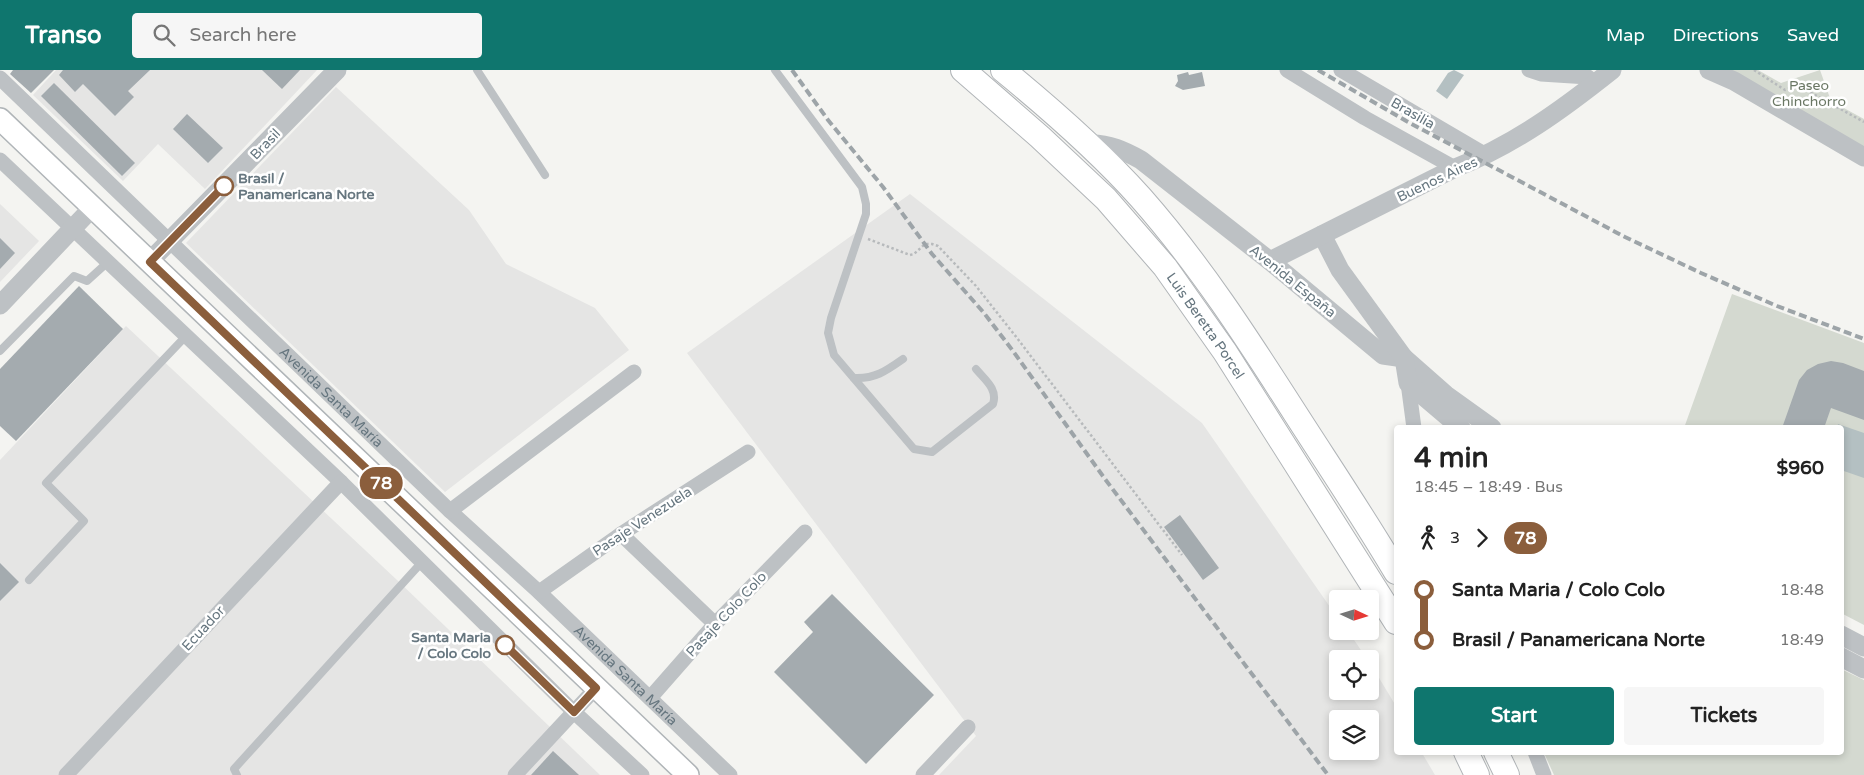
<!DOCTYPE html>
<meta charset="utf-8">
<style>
:root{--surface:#fff;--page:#f6f6f6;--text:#222;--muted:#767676;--accent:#0f766e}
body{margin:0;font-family:"Varela Round",sans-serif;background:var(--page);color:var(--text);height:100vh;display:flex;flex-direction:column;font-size:19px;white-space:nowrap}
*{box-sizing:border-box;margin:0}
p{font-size:16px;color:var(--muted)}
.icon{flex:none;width:28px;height:28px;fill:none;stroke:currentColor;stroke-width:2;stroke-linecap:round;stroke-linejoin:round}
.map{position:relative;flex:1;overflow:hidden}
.panel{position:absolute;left:1394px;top:355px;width:450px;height:330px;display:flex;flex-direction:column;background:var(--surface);border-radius:5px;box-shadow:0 2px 8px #0003}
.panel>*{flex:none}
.badge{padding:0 10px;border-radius:16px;font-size:18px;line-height:32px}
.needle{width:32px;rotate:94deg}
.buttons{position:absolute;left:1329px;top:520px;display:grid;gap:10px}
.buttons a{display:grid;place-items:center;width:50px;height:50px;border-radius:5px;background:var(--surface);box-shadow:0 2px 8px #0003;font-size:25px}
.map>.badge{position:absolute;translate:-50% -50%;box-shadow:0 0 0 2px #fff}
.legs{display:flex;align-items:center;gap:8px;height:55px;padding:0 20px;font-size:16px}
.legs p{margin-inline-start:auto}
.head{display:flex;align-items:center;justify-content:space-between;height:85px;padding:0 20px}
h1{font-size:28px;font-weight:800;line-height:38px}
.cta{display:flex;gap:10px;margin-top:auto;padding:10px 20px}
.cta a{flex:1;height:58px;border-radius:5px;background:var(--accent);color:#fff;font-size:20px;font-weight:800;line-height:58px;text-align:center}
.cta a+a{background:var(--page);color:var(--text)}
ul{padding:0 20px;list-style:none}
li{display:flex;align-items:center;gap:18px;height:50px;font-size:19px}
li i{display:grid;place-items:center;width:8px;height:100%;margin:0 6px;background:currentColor}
li i::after{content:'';width:12px;height:12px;margin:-6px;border:4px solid;border-radius:50%;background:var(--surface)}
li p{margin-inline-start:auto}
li:first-child i{background:linear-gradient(#0000 50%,currentColor 0)}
li:last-child i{background:linear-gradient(currentColor 50%,#0000 0)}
header{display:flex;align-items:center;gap:30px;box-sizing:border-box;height:70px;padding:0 25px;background:var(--accent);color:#fff}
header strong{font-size:24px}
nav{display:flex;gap:28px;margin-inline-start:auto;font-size:18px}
.search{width:350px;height:45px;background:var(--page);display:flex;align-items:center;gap:12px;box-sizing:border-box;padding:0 18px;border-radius:5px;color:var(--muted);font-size:19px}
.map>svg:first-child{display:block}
.built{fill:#e5e5e4;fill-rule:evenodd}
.green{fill:#d4d9d0}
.water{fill:#b4c0c2}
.building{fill:#a4abaf}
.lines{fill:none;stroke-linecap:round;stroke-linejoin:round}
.secondary-casing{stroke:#b0b5b8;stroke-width:24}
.primary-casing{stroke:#b1b5b8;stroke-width:26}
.path{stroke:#b7babc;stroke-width:2.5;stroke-dasharray:2.5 2.5;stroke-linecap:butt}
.service{stroke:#bdc1c4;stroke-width:8}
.minor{stroke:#bdc1c4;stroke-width:15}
.tertiary{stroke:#bdc1c4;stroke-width:19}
.secondary{stroke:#fff;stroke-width:21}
.primary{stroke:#fff;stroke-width:24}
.rail{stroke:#9da4a8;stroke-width:4;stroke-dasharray:8 4;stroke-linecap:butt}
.line-1-casing{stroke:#fff;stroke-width:11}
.line-1{stroke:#8b5e3c;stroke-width:8}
.stop-1-dot{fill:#fff;stroke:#8b5e3c;stroke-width:2.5}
.labels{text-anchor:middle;stroke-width:5;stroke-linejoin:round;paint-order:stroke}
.park-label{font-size:14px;fill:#6a7764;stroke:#fff}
.street-label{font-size:14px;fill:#66767f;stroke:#fff}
.stop-label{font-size:14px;font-weight:bold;fill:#66767f;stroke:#fff;text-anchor:start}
</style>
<header>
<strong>Transo</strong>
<div class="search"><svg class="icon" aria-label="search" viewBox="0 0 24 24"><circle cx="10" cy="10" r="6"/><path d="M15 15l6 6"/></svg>Search here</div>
<nav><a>Map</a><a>Directions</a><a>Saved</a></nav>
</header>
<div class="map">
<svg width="1864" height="705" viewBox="0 0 1864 705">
<rect width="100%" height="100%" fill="#f4f4f1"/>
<!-- built -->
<g class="built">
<polygon points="56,0 317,0 205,119 158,74 123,111 33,25"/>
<polygon points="336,17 469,140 506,194 595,238 629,280 445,422 186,173"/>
<path d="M 910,124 L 1202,353 L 1337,547 L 1338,561 L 1348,561 L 1367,589 L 1338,589 L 1338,621 L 1370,621 L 1370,593 L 1396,636 L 1396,682 L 1422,683 L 1435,705 L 939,705 L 976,666 L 687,283 ZM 1338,649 L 1370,649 L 1370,681 L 1338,681 Z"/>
<polygon points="0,134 39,171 0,212"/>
<polygon points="126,256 397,510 600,705 0,705 0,390"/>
</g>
<!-- green -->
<g class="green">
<polygon points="1729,0 1758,0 1781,13 1820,0 1831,31 1864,49 1864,78"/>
<polygon points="1732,224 1864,273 1864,555 1841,543 1841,358 1684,358"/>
<polygon points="1841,599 1864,610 1864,705 1554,705 1544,683 1841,682"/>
</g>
<!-- water -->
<g class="water">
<polygon points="1454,0 1464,5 1447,29 1436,21 1448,3"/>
<polygon points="1838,354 1864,363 1864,408 1841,400 1841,358 1837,357"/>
</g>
<!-- building -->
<g class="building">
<polygon points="13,0 54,0 31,23 10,4"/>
<polygon points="63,0 150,0 128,21 134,27 115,46 83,14 75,22 59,5"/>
<polygon points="262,0 300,0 282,19"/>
<polygon points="1188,2 1189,5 1202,2 1205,16 1183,20 1175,16 1178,11 1177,5"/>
<polygon points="54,13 135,93 122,106 41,26"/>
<polygon points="187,44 223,78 208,93 173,59"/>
<polygon points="0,168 15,183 0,199"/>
<polygon points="79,216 123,259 16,371 0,356 0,299"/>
<polygon points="1831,291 1843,293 1864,301 1864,350 1831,338 1824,358 1782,358 1799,310 1807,300 1818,294"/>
<polygon points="1180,445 1219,498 1203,510 1164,457"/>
<polygon points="0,493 19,512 0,531"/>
<polygon points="832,524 934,625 866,694 774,602 813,562 804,552"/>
<polygon points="553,681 579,705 531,705"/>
</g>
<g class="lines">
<!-- secondary casing -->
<g class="secondary-casing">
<polyline id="secondary" points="0,49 688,705"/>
</g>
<!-- primary casing -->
<g class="primary-casing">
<g id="primary">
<path id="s2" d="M 963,0 L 1040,67 L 1106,129 L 1165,197 L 1225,282 L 1396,552"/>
<path d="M 1003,0 C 1052,40 1099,81 1141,128 C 1200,195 1247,268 1295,343 C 1329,396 1364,448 1396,502"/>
<polyline points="1466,682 1477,705"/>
<polyline points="1496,682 1507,705"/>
</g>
</g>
<!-- path -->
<g class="path">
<polyline points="1754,0 1785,20 1797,15 1864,52"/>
<polyline points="868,169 910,185 914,184 925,174 932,174 938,176 976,216 1017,268 1182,485"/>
</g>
<!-- service -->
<g class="service">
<polyline points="477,0 545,105"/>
<path d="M 775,0 L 862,117 L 866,134 L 866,144 L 831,248 L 828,263 L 834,285 L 914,379 L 932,382 L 993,334 C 998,319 985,310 976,299"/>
<polyline points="0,281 74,206 87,211 108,192"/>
<path d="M 854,308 C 875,309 886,301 903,289"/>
<polyline points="29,510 84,451 46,413 185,267"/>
<polyline points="237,705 234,699 422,492"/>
</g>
<!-- minor -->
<g class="minor">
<polyline points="1287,0 1365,48 1455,98"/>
<polyline points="1341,0 1486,85"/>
<polyline points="1529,0 1541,4 1588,7 1595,14"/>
<path id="s1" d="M 0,8 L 450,441 L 539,522 L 730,705"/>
<polyline points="0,90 341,412 574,642 642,705"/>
<polyline points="1408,313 1414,358"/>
<polyline points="450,441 634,302"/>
<polyline points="621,464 715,554"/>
<polyline points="539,522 621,464 748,382"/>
<polyline points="650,628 715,554 805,462"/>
<polyline points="1535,682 1544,705"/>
<polyline points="66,705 341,412"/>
<polyline points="515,705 596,618"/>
<polyline points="923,705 968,657"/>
</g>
<!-- tertiary -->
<g class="tertiary">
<polyline points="1709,0 1734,11 1864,87"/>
<path d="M 1089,74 C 1108,73 1125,81 1141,90 L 1270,191 L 1383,285 L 1404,288 L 1446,325 L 1492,358"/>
<polyline points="1322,165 1340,200 1404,288 1408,313 1461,358"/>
<polyline points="150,191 337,0"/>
<path d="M 1270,191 L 1455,98 C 1514,75 1563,39 1612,0"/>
<polyline points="0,235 92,138"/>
<polyline points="1841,565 1864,577"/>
<polyline points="1841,587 1864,599"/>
</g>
<!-- secondary -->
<use href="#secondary" class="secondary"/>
<!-- primary -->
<use href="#primary" class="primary"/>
<!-- rail -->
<g class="rail">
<polyline points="792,0 828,50 883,117 932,184 984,243 1013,281 1105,409 1328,705"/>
<polyline points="1318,0 1408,52 1625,167 1701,203 1777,236 1864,269"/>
</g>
</g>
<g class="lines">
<!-- line-1 casing -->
<g class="line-1-casing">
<polyline id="line-1" points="224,116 150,192 596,618 574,642 505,575"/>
</g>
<!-- line-1 -->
<use href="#line-1" class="line-1"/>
</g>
<!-- markers -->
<g class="stop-1-dot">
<circle cx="224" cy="116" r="9"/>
<circle cx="505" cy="575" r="9"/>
</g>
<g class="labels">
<!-- park labels -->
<g class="park-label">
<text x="1809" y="20">Paseo<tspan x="1809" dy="16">Chinchorro</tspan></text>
</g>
<!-- street labels -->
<g class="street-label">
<text transform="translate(1413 43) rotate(30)" y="5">Brasilia</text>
<text transform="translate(265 74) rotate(-46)" y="5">Brasil</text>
<text transform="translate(1437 109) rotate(-25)" y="5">Buenos Aires</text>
<text transform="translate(1293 211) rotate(39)" y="5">Avenida España</text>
<text dy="5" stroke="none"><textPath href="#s2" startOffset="354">Luis Beretta Porcel</textPath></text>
<text dy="5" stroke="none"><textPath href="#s1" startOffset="460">Avenida Santa María</textPath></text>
<text transform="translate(642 451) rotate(-33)" y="5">Pasaje Venezuela</text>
<text transform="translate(726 544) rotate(-47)" y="5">Pasaje Colo Colo</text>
<text transform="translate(203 558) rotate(-47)" y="5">Ecuador</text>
<text dy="5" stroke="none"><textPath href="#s1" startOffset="865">Avenida Santa María</textPath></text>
</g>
<!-- stop labels -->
<g class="stop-label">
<text x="238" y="113">Brasil /<tspan x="238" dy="16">Panamericana Norte</tspan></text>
<text x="491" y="572" text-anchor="end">Santa Maria<tspan x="491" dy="16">/ Colo Colo</tspan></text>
</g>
</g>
</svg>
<div class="buttons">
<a><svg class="needle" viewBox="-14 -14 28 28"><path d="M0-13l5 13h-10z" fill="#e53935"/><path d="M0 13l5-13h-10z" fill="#767676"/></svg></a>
<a><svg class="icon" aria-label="locate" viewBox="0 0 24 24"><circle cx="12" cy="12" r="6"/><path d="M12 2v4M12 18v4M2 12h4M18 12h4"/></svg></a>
<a><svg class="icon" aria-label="layers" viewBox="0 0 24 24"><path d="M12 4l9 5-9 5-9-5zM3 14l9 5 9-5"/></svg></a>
</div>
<b class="badge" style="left:381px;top:413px;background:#8b5e3c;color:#fff">78</b>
<section class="panel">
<div class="head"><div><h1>4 min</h1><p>18:45 – 18:49 · Bus</p></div><b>$960</b></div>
<div class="legs"><svg class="icon" aria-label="walk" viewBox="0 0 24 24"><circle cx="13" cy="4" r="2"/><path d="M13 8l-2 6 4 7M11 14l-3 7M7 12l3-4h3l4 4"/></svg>3<svg class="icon" aria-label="forward" viewBox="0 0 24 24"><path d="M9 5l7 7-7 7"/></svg><b class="badge" style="background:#8b5e3c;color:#fff">78</b></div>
<ul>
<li><i style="color:#8b5e3c"></i><b>Santa Maria / Colo Colo</b><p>18:48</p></li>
<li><i style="color:#8b5e3c"></i><b>Brasil / Panamericana Norte</b><p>18:49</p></li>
</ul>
<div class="cta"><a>Start</a><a>Tickets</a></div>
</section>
</div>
